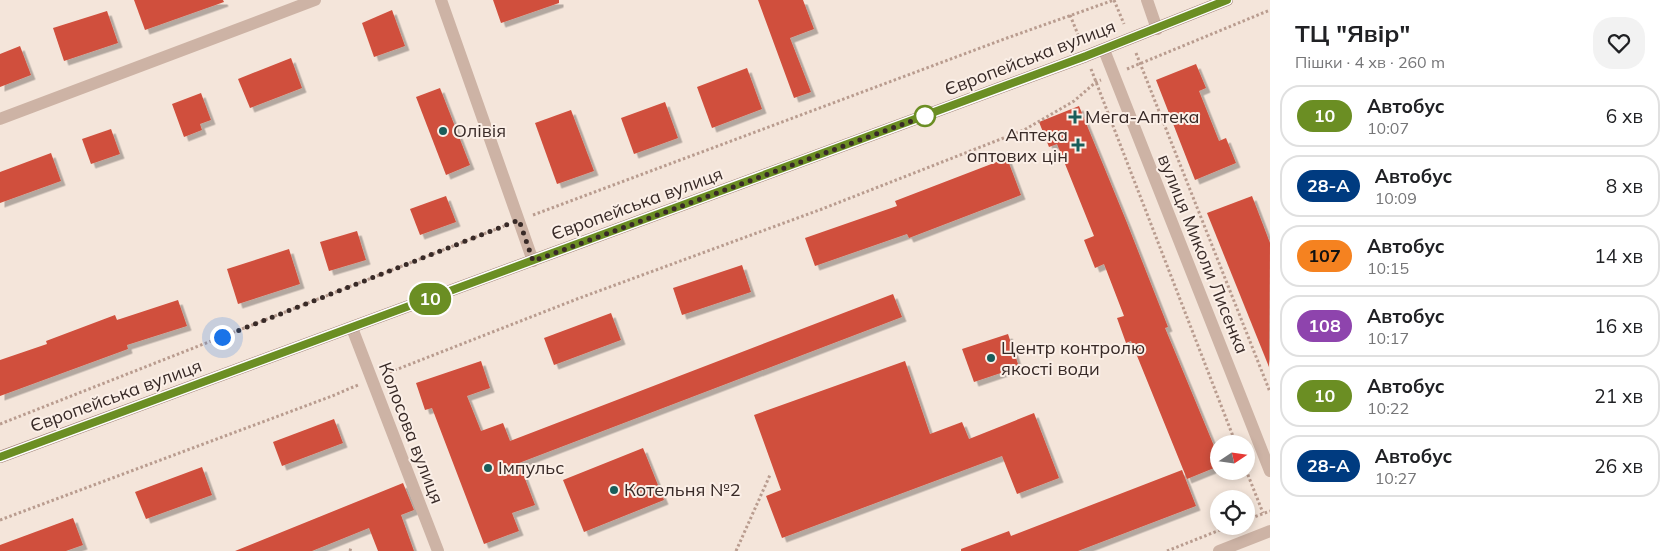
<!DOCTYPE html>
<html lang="uk">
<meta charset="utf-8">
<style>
:root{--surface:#fff;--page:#f2f2f2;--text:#202124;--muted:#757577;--line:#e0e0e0}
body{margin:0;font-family:Mulish,sans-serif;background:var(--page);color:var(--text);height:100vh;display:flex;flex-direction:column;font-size:19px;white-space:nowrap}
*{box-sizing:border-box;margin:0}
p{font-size:16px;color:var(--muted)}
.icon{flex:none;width:28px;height:28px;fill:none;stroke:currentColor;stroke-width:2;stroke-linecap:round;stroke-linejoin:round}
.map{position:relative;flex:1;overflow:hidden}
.sheet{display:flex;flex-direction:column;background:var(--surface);width:400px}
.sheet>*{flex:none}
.badge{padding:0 10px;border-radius:16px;font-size:18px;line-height:32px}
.needle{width:32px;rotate:77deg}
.controls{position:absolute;left:1210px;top:435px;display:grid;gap:10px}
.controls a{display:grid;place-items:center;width:45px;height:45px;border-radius:50%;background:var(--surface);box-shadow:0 2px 8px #0003;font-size:25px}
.you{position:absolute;width:25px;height:25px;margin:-12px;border:4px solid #fff;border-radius:50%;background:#1a73e8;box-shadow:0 0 0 8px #1a73e833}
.map>.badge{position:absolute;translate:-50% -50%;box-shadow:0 0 0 2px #fff}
.round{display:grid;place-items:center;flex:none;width:52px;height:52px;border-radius:20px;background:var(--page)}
.overview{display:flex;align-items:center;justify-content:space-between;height:85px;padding:0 25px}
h1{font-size:24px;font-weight:700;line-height:38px}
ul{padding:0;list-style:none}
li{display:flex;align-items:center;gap:15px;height:62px;margin:0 10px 8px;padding:0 15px;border:2px solid var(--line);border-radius:20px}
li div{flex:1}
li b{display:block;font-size:19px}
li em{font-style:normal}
li .badge{min-width:55px;font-weight:700;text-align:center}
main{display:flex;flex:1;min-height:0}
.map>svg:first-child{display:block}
.building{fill:#d04f3c;filter:url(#shadow)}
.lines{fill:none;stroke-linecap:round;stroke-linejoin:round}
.path{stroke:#b99c8f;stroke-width:3;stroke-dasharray:2.5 2.5;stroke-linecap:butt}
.street{stroke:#cdb3a5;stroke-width:12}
.secondary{stroke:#a18176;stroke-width:12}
.line-casing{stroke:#fff;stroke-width:11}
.line{stroke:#6b8e23;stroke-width:8}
.walk{stroke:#382a27;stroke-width:5;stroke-dasharray:0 9}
.stop-dot{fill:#fff;stroke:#6b8e23;stroke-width:2.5}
.poi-dot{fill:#195d5a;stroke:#fbefe7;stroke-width:2}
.labels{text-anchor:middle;stroke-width:4;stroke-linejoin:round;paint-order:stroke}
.street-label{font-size:18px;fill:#382a27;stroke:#fbefe7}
.poi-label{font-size:18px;fill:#382a27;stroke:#fbefe7;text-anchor:start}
</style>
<main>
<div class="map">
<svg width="1270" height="551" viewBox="0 0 1270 551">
<defs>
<filter id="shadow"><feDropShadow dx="4.5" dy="4.5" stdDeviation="0" flood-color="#0004"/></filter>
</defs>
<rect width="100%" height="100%" fill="#f4e5da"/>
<!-- building -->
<g class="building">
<polygon points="134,0 223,0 224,2 145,30"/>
<polygon points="493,0 559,0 559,3 501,23"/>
<polygon points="758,0 803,0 814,29 790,38 811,92 794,98"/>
<polygon points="392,10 405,46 374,57 362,23"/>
<polygon points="107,11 118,43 64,61 53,28"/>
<polygon points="20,46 31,75 0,87 0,54"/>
<polygon points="291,58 302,88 250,108 238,79"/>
<polygon points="1196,64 1206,88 1199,91 1219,141 1226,138 1236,163 1195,180 1156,80"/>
<polygon points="747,68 762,109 712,128 697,87"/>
<polygon points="440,88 470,165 446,175 416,97"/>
<polygon points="201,93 211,120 200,124 202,130 184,137 172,104"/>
<polygon points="665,102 678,138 634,154 621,118"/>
<polygon points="1079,106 1127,223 1168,327 1165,328 1219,458 1219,466 1187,479 1131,341 1126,343 1117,318 1124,316 1104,264 1095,268 1084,240 1094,236 1057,144 1049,147 1039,122"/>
<polygon points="571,110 594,171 557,184 535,123"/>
<polygon points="111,129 120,154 91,164 82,139"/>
<polygon points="51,153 61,181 0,203 0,172"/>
<polygon points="1007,158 1021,195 909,238 907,234 815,266 805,238 897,206 895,201"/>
<polygon points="446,196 456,222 420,235 410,209"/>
<polygon points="1252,196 1270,243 1269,367 1207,213"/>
<polygon points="357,231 366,260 329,271 320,242"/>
<polygon points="289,249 300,284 238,304 227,269"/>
<polygon points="742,265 751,292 682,315 673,288"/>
<polygon points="893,294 902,317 519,463 535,505 512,513 519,531 484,544 432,408 425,410 416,383 481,361 490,388 467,396 481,431 503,423 510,441"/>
<polygon points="178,300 187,326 127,345 128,349 0,396 0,360 47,344 46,341 115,315 117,320"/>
<polygon points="611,313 621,340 554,365 544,338"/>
<polygon points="1008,334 1019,367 974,382 962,349"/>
<polygon points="905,361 930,434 962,422 969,439 1034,413 1059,478 1017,494 1002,456 782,538 766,496 781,490 754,415"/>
<polygon points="334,419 343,443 282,466 273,442"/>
<polygon points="643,448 664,500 584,532 563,480"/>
<polygon points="202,467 212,495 146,519 135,492"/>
<polygon points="1182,470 1196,506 1078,551 961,551 961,549 1009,531 1011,536"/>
<polygon points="403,483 414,510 401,515 414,551 378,551 369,528 312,551 235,551"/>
<polygon points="73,518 83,545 66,551 0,551 0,545"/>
</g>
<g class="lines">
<!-- path -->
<g class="path">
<polyline points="1114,0 1124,24"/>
<polyline points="1070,15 1081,42"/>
<polyline points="1136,53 1270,392"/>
<polyline points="1091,69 1236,444"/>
<polyline points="1127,69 1270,10"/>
<polyline points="533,215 1007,38 1114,0"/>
<polyline points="385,374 577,299 822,209 1024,130 1074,101 1096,82 1101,80"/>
<polyline points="0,424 504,226"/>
<polyline points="1246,470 1263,513"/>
<polyline points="0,520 332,396 358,385"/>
<polyline points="1246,520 1270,511"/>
<polyline points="350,551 351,547"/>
<polyline points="736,551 770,475"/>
<polyline points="1167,551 1230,526"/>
</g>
<!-- street -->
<g class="street">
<polyline points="441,0 533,261"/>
<polyline points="1147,0 1157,29"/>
<polyline points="1104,50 1270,471"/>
<polyline points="0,119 315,0"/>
<polyline points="352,328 438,551"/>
<polyline points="1219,551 1270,531"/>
</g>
<!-- secondary -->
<polyline class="secondary" points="0,457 1086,56 1227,0"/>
</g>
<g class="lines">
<!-- line casing -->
<g class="line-casing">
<polyline id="line" points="0,457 1086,56 1227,0"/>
</g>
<!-- line -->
<use href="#line" class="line"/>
<!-- walk -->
<polyline class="walk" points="222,337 519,220 533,261 925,116"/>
</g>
<!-- markers -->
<circle class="stop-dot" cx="925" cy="116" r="10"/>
<g class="poi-dot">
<path d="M1072.5 109.5h5v5h5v5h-5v5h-5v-5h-5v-5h5z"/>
<circle cx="443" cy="131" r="5"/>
<path d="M1075.5 137.5h5v5h5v5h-5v5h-5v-5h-5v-5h5z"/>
<circle cx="991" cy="358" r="5"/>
<circle cx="488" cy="468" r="5"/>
<circle cx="614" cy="490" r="5"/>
</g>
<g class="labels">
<!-- street labels -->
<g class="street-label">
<text transform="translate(1030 58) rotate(-21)" y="6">Європейська вулиця</text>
<text transform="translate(637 204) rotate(-20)" y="6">Європейська вулиця</text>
<text transform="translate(1203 254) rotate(68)" y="6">вулиця Миколи Лисенка</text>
<text transform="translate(116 396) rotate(-20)" y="6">Європейська вулиця</text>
<text transform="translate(411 433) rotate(69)" y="6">Колосова вулиця</text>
</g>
<!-- poi labels -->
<g class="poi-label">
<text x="1085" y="123">Мега-Аптека</text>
<text x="453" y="137">Олівія</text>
<text x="1068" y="141" text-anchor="end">Аптека<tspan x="1068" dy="21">оптових цін</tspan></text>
<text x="1001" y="354">Центр контролю<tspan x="1001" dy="21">якості води</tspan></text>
<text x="498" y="474">Імпульс</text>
<text x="624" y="496">Котельня №2</text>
</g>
</g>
</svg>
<div class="controls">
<a><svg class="needle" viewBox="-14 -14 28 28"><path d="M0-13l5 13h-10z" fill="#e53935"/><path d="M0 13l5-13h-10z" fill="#757577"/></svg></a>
<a><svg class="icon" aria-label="locate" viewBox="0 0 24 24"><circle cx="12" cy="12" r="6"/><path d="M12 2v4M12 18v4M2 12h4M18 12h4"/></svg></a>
</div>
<div class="you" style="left:222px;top:337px"></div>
<b class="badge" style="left:430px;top:299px;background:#6b8e23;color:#fff">10</b>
</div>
<section class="sheet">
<div class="overview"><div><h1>ТЦ &quot;Явір&quot;</h1><p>Пішки · 4 хв · 260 m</p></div><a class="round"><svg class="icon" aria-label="heart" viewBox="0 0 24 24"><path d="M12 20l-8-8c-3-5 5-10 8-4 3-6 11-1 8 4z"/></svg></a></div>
<ul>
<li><span class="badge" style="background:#6b8e23;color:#fff">10</span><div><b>Автобус</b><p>10:07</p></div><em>6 хв</em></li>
<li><span class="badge" style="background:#003b80;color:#fff">28-А</span><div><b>Автобус</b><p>10:09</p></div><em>8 хв</em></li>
<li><span class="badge" style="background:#f58220;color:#111">107</span><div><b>Автобус</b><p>10:15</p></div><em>14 хв</em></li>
<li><span class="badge" style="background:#8e44ad;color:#fff">108</span><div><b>Автобус</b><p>10:17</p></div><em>16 хв</em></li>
<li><span class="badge" style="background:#6b8e23;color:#fff">10</span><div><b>Автобус</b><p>10:22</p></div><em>21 хв</em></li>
<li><span class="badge" style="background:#003b80;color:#fff">28-А</span><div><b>Автобус</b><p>10:27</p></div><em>26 хв</em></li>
</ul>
</section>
</main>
